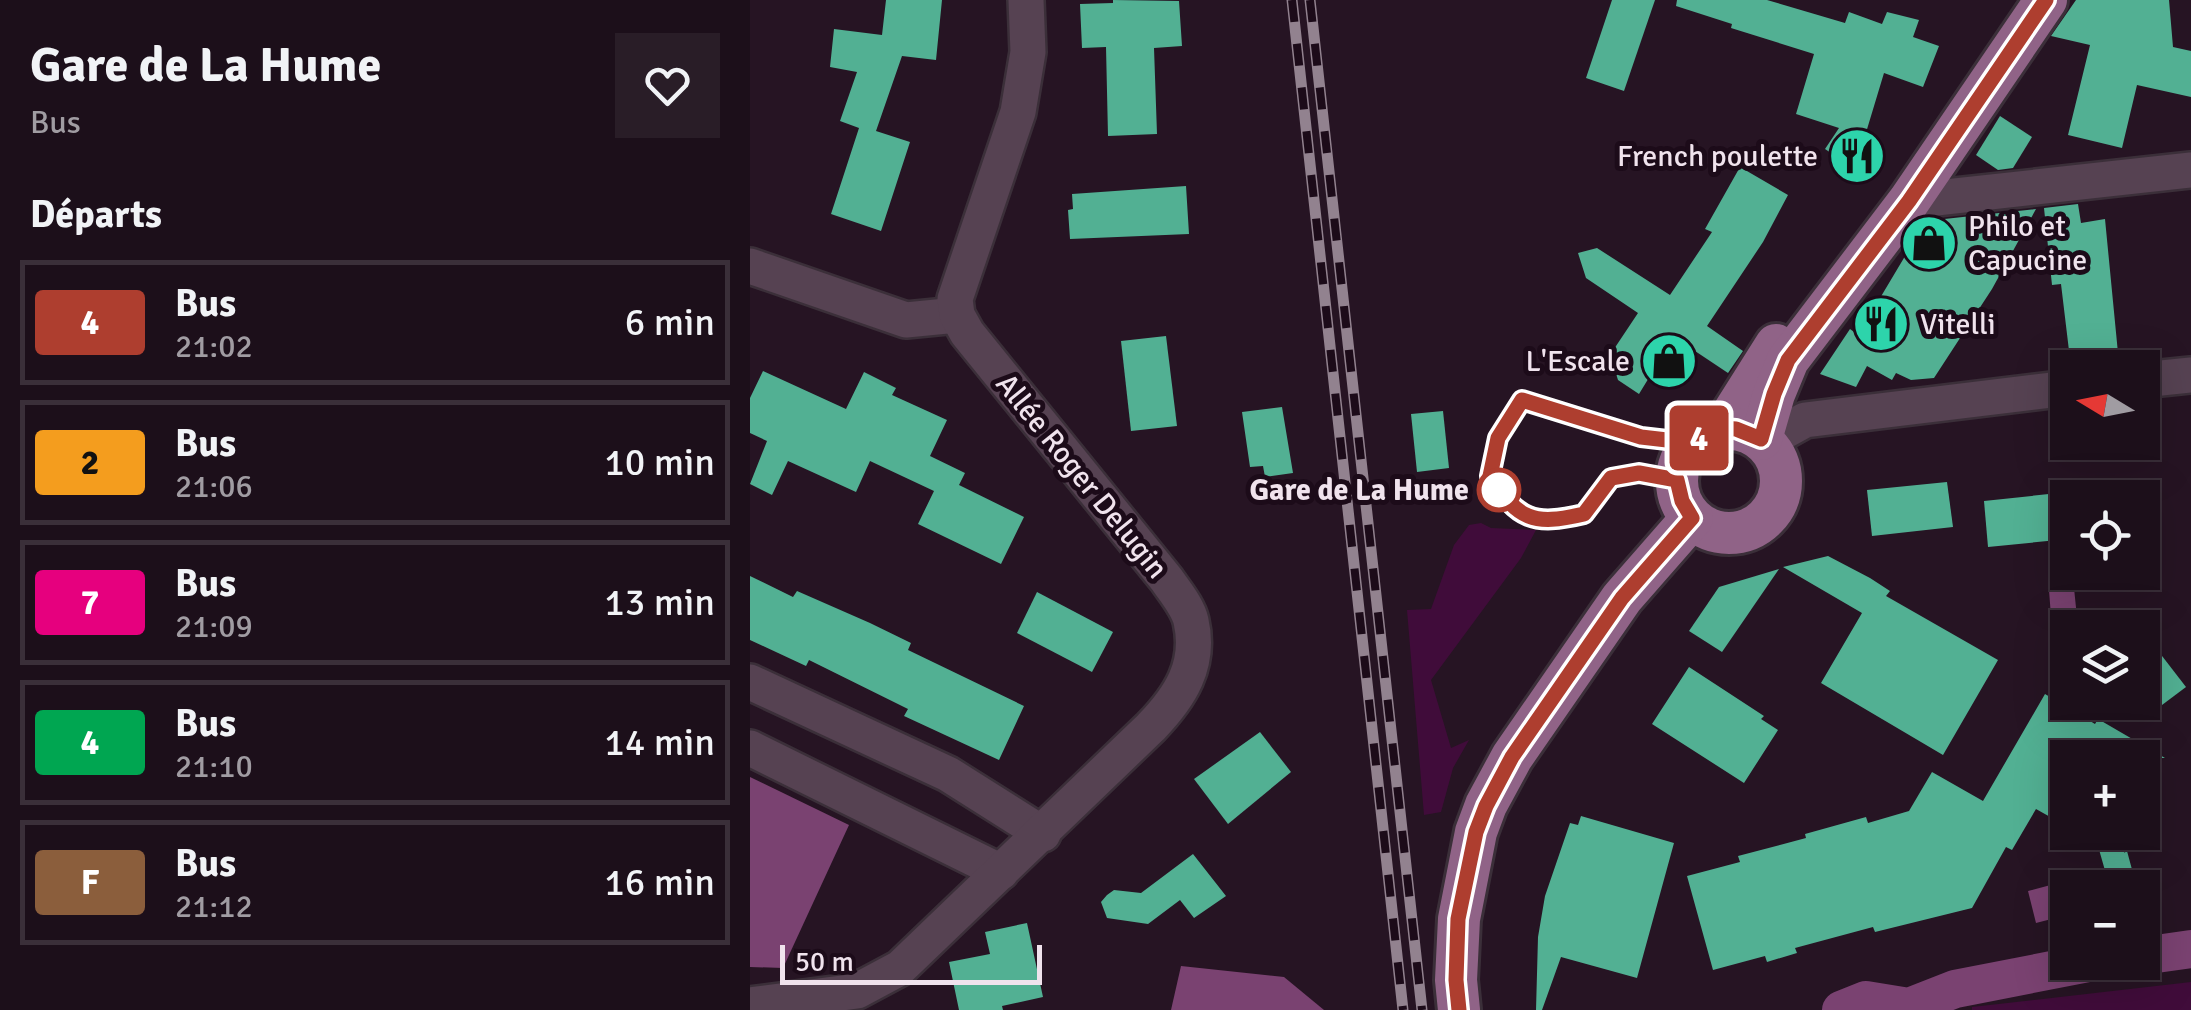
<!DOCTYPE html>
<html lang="fr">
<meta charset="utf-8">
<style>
:root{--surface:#1c0f1a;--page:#291d27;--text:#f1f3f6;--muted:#a09ca2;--line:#3a2f39}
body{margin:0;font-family:Signika,sans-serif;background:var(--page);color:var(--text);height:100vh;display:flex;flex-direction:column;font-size:38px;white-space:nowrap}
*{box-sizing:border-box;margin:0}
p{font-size:32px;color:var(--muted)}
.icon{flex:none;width:55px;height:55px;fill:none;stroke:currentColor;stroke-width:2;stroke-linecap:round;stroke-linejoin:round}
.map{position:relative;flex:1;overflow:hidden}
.sheet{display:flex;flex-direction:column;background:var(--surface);width:750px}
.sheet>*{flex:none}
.badge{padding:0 20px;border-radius:8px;font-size:35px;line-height:65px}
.needle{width:65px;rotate:280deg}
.tools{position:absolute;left:1300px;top:350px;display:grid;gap:20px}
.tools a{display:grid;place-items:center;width:110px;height:110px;border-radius:0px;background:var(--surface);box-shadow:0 10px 40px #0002,0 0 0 2px var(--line);font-size:50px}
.scale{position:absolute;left:30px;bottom:25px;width:262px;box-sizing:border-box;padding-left:10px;border:5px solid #f0e3ed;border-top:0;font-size:28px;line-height:35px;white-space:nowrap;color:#f0e3ed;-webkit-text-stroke:8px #1c0b19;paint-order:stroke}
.map>.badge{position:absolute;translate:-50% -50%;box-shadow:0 0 0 5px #fff}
h2{padding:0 30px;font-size:38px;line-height:90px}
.round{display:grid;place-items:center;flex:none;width:105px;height:105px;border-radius:0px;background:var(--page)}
.head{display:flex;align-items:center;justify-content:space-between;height:170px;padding:0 30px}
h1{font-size:48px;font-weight:700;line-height:75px}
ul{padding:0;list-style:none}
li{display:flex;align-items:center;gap:30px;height:125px;margin:0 20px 15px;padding:0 10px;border:5px solid var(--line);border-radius:0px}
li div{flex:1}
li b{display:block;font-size:38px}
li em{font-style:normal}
li .badge{min-width:110px;font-weight:700;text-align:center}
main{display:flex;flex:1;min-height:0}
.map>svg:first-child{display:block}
.green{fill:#400c3a}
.water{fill:#7a4271}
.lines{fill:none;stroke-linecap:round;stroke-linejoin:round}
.canal{stroke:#7a4271;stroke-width:38}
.building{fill:#52b093}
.minor-casing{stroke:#3b2f39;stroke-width:40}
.major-casing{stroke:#3b2f39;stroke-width:48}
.minor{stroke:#564252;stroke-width:35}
.major{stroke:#906387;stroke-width:42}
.rail-casing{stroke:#92828f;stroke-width:11}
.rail{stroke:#1c0b19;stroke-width:8;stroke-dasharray:22;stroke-linecap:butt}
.line-casing{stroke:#fff;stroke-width:22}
.line{stroke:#ae3e2f;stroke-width:15}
.stop-dot{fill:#fff;stroke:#ae3e2f;stroke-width:5}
.labels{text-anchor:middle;stroke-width:10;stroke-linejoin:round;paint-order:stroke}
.poi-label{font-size:30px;fill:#f0e3ed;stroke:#1c0b19;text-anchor:end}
.street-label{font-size:30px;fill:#f0e3ed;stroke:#1c0b19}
.stop-label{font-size:30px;font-weight:bold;fill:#f0e3ed;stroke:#1c0b19;text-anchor:end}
</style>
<main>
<section class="sheet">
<div class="head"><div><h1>Gare de La Hume</h1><p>Bus</p></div><a class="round"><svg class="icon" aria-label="heart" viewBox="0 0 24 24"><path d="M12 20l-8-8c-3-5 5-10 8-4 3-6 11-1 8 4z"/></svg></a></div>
<h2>Départs</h2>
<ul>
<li><span class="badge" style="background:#ae3e2f;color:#fff">4</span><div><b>Bus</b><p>21:02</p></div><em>6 min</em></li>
<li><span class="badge" style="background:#f49d1e;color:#111">2</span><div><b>Bus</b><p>21:06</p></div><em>10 min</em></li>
<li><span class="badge" style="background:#e6007e;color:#fff">7</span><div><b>Bus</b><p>21:09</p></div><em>13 min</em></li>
<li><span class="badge" style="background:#00a651;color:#fff">4</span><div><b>Bus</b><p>21:10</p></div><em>14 min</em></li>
<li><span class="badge" style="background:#8b5e3c;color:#fff">F</span><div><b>Bus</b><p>21:12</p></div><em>16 min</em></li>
</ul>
</section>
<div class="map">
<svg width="1441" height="1010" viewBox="0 0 1441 1010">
<rect width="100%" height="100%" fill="#261423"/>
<!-- green -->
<g class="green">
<polygon points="731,523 741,528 786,530 771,558 681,680 701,748 719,740 703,768 691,812 674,815 657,610 681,609 704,545 719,525"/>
<polygon points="1441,982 1441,1010 1222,1010 1222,1007"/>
</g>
<!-- water -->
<g class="water">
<polygon points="1324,588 1328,627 1318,628 1317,642 1303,643 1299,590"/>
<polygon points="0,777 99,825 33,968 0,967"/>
<polygon points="1338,875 1341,887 1318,888 1317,915 1286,923 1278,891"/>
<polygon points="431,966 534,977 574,1010 421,1010"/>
</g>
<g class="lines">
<!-- canal -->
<g class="canal">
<polyline points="1392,956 1441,949"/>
<polyline points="1091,1010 1116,1000 1159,1007 1205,989 1343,962"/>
</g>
</g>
<!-- building -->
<g class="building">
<polygon points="136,0 192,0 186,60 152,56 126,131 160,142 131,231 81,214 109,128 90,121 107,72 80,67 84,29 132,35"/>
<polygon points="363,0 429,1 432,46 404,48 407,134 358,136 356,47 332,48 330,4 363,3"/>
<polygon points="862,0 905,0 874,91 836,78"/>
<polygon points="927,0 1017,0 1095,23 1099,12 1132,24 1137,12 1169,20 1163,37 1189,46 1173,87 1134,73 1105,169 1075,149 1089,128 1046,114 1064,54 981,28 982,24 926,6"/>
<polygon points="1326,0 1419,0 1423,47 1441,51 1441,97 1387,85 1372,148 1318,135 1340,45 1301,36"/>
<polygon points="1250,116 1282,137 1263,168 1248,170 1226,155"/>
<polygon points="990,167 1038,195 1013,242 957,326 993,351 978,373 942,349 917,387 900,376 889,394 868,380 860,355 888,313 836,278 828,253 847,248 920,295 962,232 955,229"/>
<polygon points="436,186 439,234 320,239 318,210 323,209 322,194"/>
<polygon points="1328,204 1331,223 1355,219 1368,353 1320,359 1311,284 1302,285 1294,208"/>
<polygon points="1286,209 1242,289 1184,378 1161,380 1146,373 1142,380 1117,366 1106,387 1070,374 1100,329 1108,335 1176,221"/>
<polygon points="416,336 427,426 381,431 371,341"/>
<polygon points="13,371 96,409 114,372 146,388 142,395 197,420 180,456 215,473 209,485 274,517 251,564 168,524 184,491 120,461 106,492 38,461 22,495 0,484 17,441 0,433 0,398"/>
<polygon points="532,407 543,473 515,477 513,466 500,467 492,412"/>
<polygon points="693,411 699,468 667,472 661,414"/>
<polygon points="1197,482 1203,527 1122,536 1117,490"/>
<polygon points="1318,492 1318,539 1238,547 1234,501"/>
<polygon points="1078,556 1120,578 1140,591 1136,596 1248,660 1193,755 1071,683 1112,613 1033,567"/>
<polygon points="1029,569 972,652 939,631 969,587"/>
<polygon points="0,576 43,597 47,591 120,623 161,643 158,650 274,706 249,760 154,716 158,709 59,660 56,666 0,640"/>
<polygon points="287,592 363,632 342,672 267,633"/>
<polygon points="1392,630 1436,687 1412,705 1392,680"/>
<polygon points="939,667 1014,716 1011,719 1028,730 994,783 902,724"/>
<polygon points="1295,694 1345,724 1348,719 1415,758 1318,758 1318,827 1286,809 1262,850 1256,847 1222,908 1125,932 1123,927 1045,948 1047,953 1017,962 1015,956 963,970 937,876 990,862 988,856 1056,838 1055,834 1116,817 1118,823 1159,811 1182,772 1233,801"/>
<polygon points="510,732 541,772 478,824 444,779"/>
<polygon points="831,816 924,843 887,978 811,957 792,1010 786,1010 788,937 795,896 820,823 828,825"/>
<polygon points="1344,832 1371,832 1376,849 1374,853 1377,851 1387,888 1360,888"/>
<polygon points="443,854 476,896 444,918 430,900 398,924 357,918 351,902 357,895 364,890 391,893"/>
<polygon points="277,923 293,997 252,1006 253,1010 209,1010 199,962 240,954 235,932"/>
</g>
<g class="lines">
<!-- minor casing -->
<g class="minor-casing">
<g id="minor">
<polyline points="1159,201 1441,170"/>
<polyline points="0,266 156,320 207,315"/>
<polyline points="1392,380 1441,375"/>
<polyline points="1015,442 1055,420 1318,388"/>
<polyline points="0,682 198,774 293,834"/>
<polyline points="0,748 251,872"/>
<path d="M 0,1005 L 107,991 L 150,968 L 401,727 C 430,697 451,665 441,621 C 438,607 425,592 417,580 L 217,333 L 207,315 L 205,299 L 268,112 L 278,52 L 276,0"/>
</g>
</g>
<!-- major casing -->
<g class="major-casing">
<g id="major">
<polyline points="973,429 1026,345"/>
<circle cx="979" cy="481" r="52"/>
<polyline points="1011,439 1024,394 1038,360 1159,201 1296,0"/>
<polyline points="709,1010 706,980 709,919 726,832 736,805 762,757 872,598 942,518"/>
</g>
</g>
<!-- minor -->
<use href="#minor" class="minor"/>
<!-- major -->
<use href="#major" class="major"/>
<!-- rail casing -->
<g class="rail-casing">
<g id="rail">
<polyline points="542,0 653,1010"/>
<polyline points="560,0 672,1010"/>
</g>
</g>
<!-- rail -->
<use href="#rail" class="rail"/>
</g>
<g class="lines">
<!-- line casing -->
<g class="line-casing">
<path id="line" d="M 709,1010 L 706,980 L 708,919 L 726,832 L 736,806 L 762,757 L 872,598 L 942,518 L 932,501 L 927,480 L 889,473 L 861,478 L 834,514 C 783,526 768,520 740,476 L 748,438 L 772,400 L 891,437 L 943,443 L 973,428 L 986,429 L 1011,439 L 1024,394 L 1038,360 L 1159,201 L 1296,0"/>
</g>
<!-- line -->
<use href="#line" class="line"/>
</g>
<!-- icons -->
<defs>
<g id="restaurant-disc" transform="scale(2.875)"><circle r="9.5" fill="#2dd4ab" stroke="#1c0b19"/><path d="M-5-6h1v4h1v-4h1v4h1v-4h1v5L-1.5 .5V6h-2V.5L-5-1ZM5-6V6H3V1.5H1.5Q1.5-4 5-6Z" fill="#111"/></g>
<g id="shop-disc" transform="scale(2.875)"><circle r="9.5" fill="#2dd4ab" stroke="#1c0b19"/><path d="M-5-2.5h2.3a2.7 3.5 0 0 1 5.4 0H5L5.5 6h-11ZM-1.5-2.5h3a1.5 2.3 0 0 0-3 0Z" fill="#111"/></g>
</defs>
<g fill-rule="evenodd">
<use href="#restaurant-disc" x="1107" y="156"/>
<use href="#shop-disc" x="1179" y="243"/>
<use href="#restaurant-disc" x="1131" y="324"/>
<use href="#shop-disc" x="919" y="361"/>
</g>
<!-- markers -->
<circle class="stop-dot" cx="749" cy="490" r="20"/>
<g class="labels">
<!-- poi labels -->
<g class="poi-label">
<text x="1068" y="166">French poulette</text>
<text x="1218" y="236" text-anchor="start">Philo et<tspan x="1218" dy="34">Capucine</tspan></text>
<text x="1170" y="334" text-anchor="start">Vitelli</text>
<text x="880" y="371">L'Escale</text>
</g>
<!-- street labels -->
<g class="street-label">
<text transform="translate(332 476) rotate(51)" y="10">Allée Roger Delugin</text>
</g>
<!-- stop labels -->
<g class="stop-label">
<text x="719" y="500">Gare de La Hume</text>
</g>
</g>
</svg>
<div class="tools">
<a><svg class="needle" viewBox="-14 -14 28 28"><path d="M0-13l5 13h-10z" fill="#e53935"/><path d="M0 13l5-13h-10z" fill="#a09ca2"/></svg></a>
<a><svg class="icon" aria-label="locate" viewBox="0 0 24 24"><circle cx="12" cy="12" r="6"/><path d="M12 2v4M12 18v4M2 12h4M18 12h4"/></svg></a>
<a><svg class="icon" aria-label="layers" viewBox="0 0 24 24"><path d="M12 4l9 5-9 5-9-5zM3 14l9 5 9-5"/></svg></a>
<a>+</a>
<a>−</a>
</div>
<div class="scale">50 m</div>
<b class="badge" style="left:949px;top:438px;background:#ae3e2f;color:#fff">4</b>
</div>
</main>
